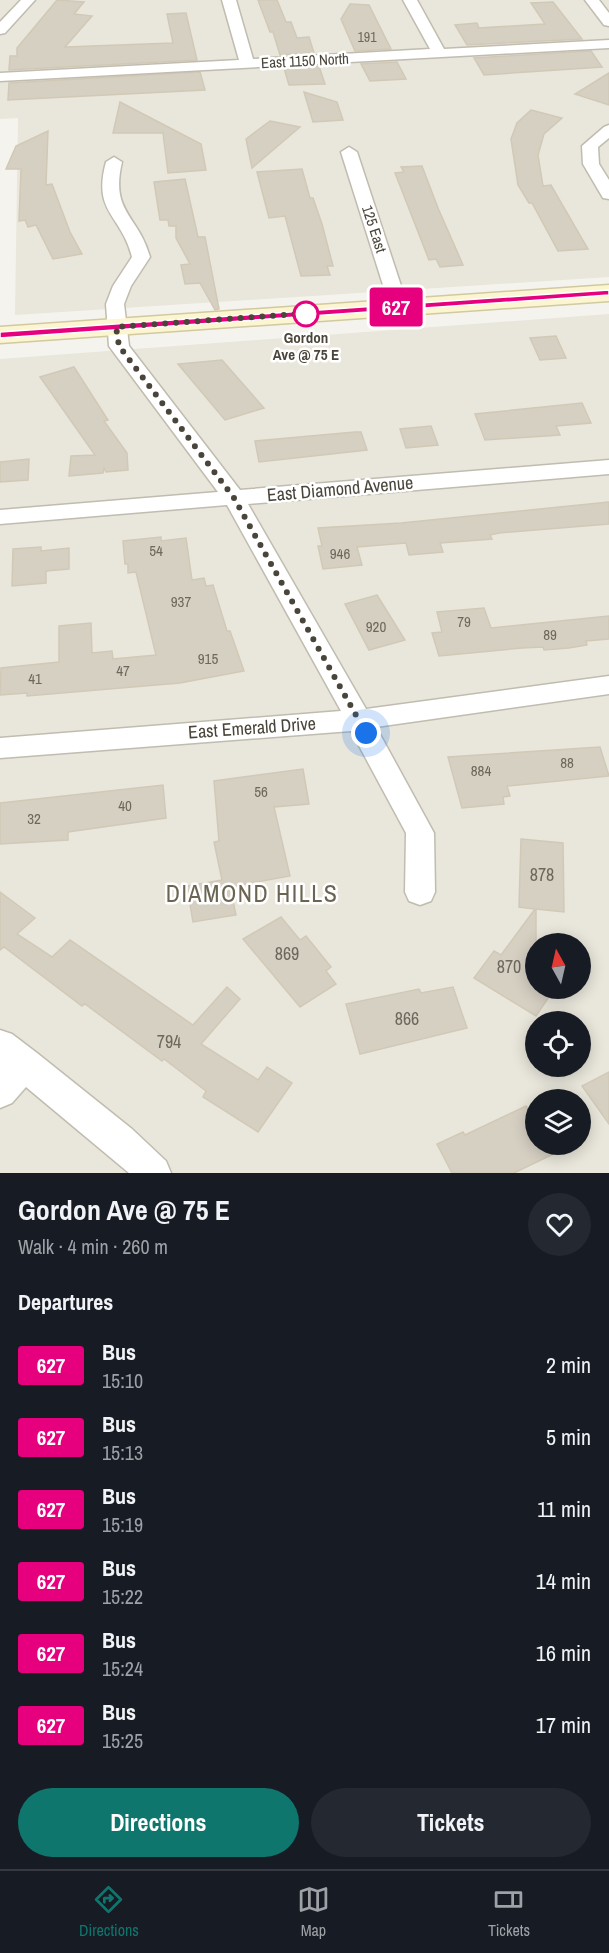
<!DOCTYPE html>
<meta charset="utf-8">
<style>
:root{--surface:#171b24;--page:#242831;--text:#f1f3f6;--muted:#9ea1a6;--line:#363941;--accent:#0f766e}
body{margin:0;font-family:"Archivo Narrow",sans-serif;background:var(--page);color:var(--text);height:100vh;display:flex;flex-direction:column;font-size:22px;white-space:nowrap}
*{box-sizing:border-box;margin:0}
p{font-size:20px;color:var(--muted)}
.icon{flex:none;width:33px;height:33px;fill:none;stroke:currentColor;stroke-width:2;stroke-linecap:round;stroke-linejoin:round}
.map{position:relative;height:1173px;overflow:hidden}
.side{display:flex;flex-direction:column;background:var(--surface);flex:1}
.side>*{flex:none}
.badge{padding:0 12px;border-radius:4px;font-size:21px;line-height:39px}
.needle{width:39px;rotate:352deg}
.controls{position:absolute;left:525px;top:933px;display:grid;gap:12px}
.controls a{display:grid;place-items:center;width:66px;height:66px;border-radius:50%;background:var(--surface);box-shadow:0 3px 15px #0003;font-size:30px}
.you{position:absolute;width:30px;height:30px;margin:-15px;border:4px solid #fff;border-radius:50%;background:#1a73e8;box-shadow:0 0 0 9px #1a73e833}
.map>.badge{position:absolute;translate:-50% -50%;box-shadow:0 0 0 3px #fff}
h2{padding:0 18px;font-size:22px;line-height:54px}
.round{display:grid;place-items:center;flex:none;width:63px;height:63px;border-radius:32px;background:var(--page)}
.summary{display:flex;align-items:center;justify-content:space-between;height:102px;padding:0 18px}
h1{font-size:28px;font-weight:700;line-height:45px}
.button{display:flex;gap:12px;margin-top:auto;padding:12px 18px}
.button a{flex:1;height:69px;border-radius:36px;background:var(--accent);color:#fff;font-size:24px;font-weight:700;line-height:69px;text-align:center}
.button a+a{background:var(--page);color:var(--text)}
ul{padding:0;list-style:none}
li{display:flex;align-items:center;gap:18px;height:72px;padding:0 18px}
li div{flex:1}
li b{display:block;font-size:22px}
li em{font-style:normal}
li .badge{min-width:66px;font-weight:700;text-align:center}
.menu{display:flex;justify-content:space-around;align-items:center;height:84px;border-top:2px solid var(--line);background:var(--surface);font-size:16px;color:var(--muted)}
.menu a{display:grid;justify-items:center;gap:3px}
.menu .selected{color:var(--accent)}
.map>svg:first-child{display:block}
.residential{fill:#e9e6db;fill-rule:evenodd}
.building{fill:#d6d0c3;stroke:#d1c9b6;stroke-width:1.5}
.lines{fill:none;stroke-linecap:round;stroke-linejoin:round}
.minor-casing{stroke:#c0bcaf;stroke-width:3}
.secondary-casing{stroke:#d1c99f;stroke-width:3}
.minor{fill:#fff;fill-rule:evenodd}
.secondary{fill:#fbf5d1;fill-rule:evenodd}
.line{fill:#e6007e;stroke:#fff;stroke-width:1.5}
.walk{stroke:#4a453a;stroke-width:6;stroke-dasharray:0 10.8}
.stop-dot{fill:#fff;stroke:#e6007e;stroke-width:3}
.labels{text-anchor:middle;stroke-width:5;stroke-linejoin:round;paint-order:stroke}
.far-number-label{font-size:14px;fill:#6d685c}
.far-street-label{font-size:15px;fill:#4a453a;stroke:#fff}
.far-stop-label{font-size:15px;font-weight:bold;fill:#4a453a;stroke:#fff}
.number-label{font-size:15px;fill:#6d685c}
.street-label{font-size:18px;fill:#4a453a;stroke:#fff}
.near-number-label{font-size:18px;fill:#6d685c}
.near-neighbourhood-label{font-size:24px;letter-spacing:1.5px;fill:#6c6452;stroke:#fff}
</style>
<div class="map">
<svg width="609" height="1173" viewBox="0 0 609 1173">
<rect width="100%" height="100%" fill="#f5f3ed"/>
<!-- residential -->
<g class="residential">
<polygon points="0,0 609,0 609,277 15,315 18,118 0,119"/>
<path d="M 609,314 L 609,1173 L 0,1173 L 0,359 ZM 536,944 L 580,944 L 580,988 L 536,988 ZM 536,1022 L 580,1022 L 580,1066 L 536,1066 ZM 536,1100 L 580,1100 L 580,1144 L 536,1144 Z"/>
</g>
<!-- building -->
<g class="building">
<polygon points="57,0 84,2 74,14 92,16 65,47 173,43 167,14 186,13 197,60 9,70 10,56 17,56 17,48"/>
<polygon points="258,0 277,0 286,22 291,22 297,38 309,37 314,53 280,55 273,32 270,32"/>
<polygon points="553,2 582,39 467,45 455,25 477,23 479,28 545,24 531,3"/>
<polygon points="350,4 369,5 391,49 355,51 341,19"/>
<polygon points="591,51 602,67 484,75 474,58"/>
<polygon points="397,62 406,79 370,81 361,64"/>
<polygon points="319,66 325,84 289,85 284,68"/>
<polygon points="200,72 205,90 8,100 9,83"/>
<polygon points="609,73 609,105 575,94"/>
<polygon points="304,92 337,102 343,120 313,122"/>
<polygon points="120,102 201,144 206,170 168,173 163,133 113,133"/>
<polygon points="531,110 562,118 544,134 538,155 543,186 551,185 588,249 558,251 532,203 529,203 518,185 511,139 517,123"/>
<polygon points="270,121 300,127 252,168 246,139"/>
<polygon points="48,131 46,185 52,184 70,232 82,254 53,259 36,225 28,227 25,220 19,221 21,169 6,169 16,146"/>
<polygon points="422,166 438,208 463,265 440,267 436,259 429,260 395,173 404,172 401,167"/>
<polygon points="302,169 310,198 313,198 322,224 333,266 327,266 330,275 301,276 285,216 269,218 257,172"/>
<polygon points="185,179 198,237 205,237 219,309 215,310 200,283 185,284 181,265 190,264 176,238 176,226 169,226 168,220 160,220 154,182"/>
<polygon points="556,336 566,358 540,360 530,338"/>
<polygon points="222,360 264,408 225,420 178,364"/>
<polygon points="74,367 108,420 104,421 127,453 128,470 106,472 104,468 103,473 69,476 71,456 95,455 40,377"/>
<polygon points="582,403 591,423 556,426 560,435 485,440 475,414"/>
<polygon points="431,426 438,445 406,448 400,429"/>
<polygon points="355,432 361,432 367,450 259,462 255,441"/>
<polygon points="29,459 28,480 0,482 0,462"/>
<polygon points="609,502 609,524 499,533 490,535 492,539 440,543 443,552 409,555 406,543 357,547 362,565 323,569 318,546 322,546 318,528 401,523"/>
<polygon points="161,537 161,541 186,538 192,580 204,578 206,586 213,585 227,631 230,631 244,671 180,683 27,696 27,693 0,695 1,668 59,662 59,626 91,623 92,653 112,651 113,659 156,655 136,572 128,573 128,564 125,564 123,541"/>
<polygon points="41,547 41,551 69,548 69,569 46,571 46,583 12,586 13,549"/>
<polygon points="377,595 405,640 369,650 345,604"/>
<polygon points="484,608 491,628 609,616 609,639 586,641 587,645 569,648 544,650 543,647 522,648 439,656 432,633 442,632 437,612"/>
<polygon points="600,747 609,776 507,786 510,796 503,797 504,804 462,808 448,757"/>
<polygon points="303,769 309,804 274,807 290,876 230,887 236,915 193,922 187,886 222,880 214,842 219,841 214,781"/>
<polygon points="163,785 166,818 68,832 68,840 0,844 0,803"/>
<polygon points="521,839 563,843 564,912 536,909 536,988 555,988 536,1016 474,978 494,951 501,955 535,909 519,907"/>
<polygon points="0,892 35,918 17,934 52,957 70,940 193,1025 227,987 240,999 201,1044 258,1080 267,1067 292,1083 258,1132 203,1097 206,1091 164,1059 162,1061 85,1004 82,1006 4,947 0,950"/>
<polygon points="281,917 300,940 306,936 331,967 326,971 336,984 300,1007 243,939"/>
<polygon points="453,987 467,1028 360,1054 346,1004 419,989 421,993"/>
<polygon points="609,1072 609,1124 582,1086"/>
<polygon points="526,1106 536,1121 536,1144 574,1144 514,1173 452,1173 437,1144 463,1132 465,1135"/>
</g>
<g class="lines">
<!-- minor casing -->
<g class="minor-casing">
<g id="minor">
<polygon points="21,0 35,0 5,33 0,34 0,22"/>
<polygon points="222,0 236,0 253,59 430,49 403,0 417,0 444,49 609,40 609,48 0,81 0,73 239,60"/>
<polygon points="585,0 599,0 609,13 609,26 604,25"/>
<polygon points="609,125 609,138 598,147 599,164 609,180 609,199 603,198 583,164 582,146 604,127"/>
<polygon points="349,147 357,152 408,307 406,311 392,311 390,307 341,152"/>
<path d="M 114,157 L 122,162 C 110,213 138,214 150,257 L 131,286 L 124,304 L 129,346 L 240,490 L 609,460 L 609,474 L 248,504 L 366,709 L 609,676 L 609,694 L 376,727 L 434,833 L 435,892 L 431,901 L 420,905 L 409,901 L 405,892 L 406,833 L 351,731 L 0,758 L 0,738 L 341,711 L 227,505 L 0,524 L 0,510 L 218,492 L 109,346 L 106,304 L 113,286 L 132,257 C 121,214 92,213 106,162 Z"/>
<polygon points="0,1030 12,1034 37,1053 132,1129 166,1161 171,1173 129,1173 26,1087 12,1103 0,1108"/>
</g>
</g>
<!-- secondary casing -->
<g class="secondary-casing">
<polygon id="secondary" points="609,285 609,301 0,343 0,327"/>
</g>
<!-- minor -->
<use href="#minor" class="minor"/>
<!-- secondary -->
<use href="#secondary" class="secondary"/>
</g>
<!-- line -->
<polygon class="line" points="609,290 609,295 0,338 0,332"/>
<g class="lines">
<!-- walk -->
<polyline class="walk" points="306,314 311,313 116,327 119,346 234,498 366,733"/>
</g>
<!-- markers -->
<circle class="stop-dot" cx="306" cy="314" r="12"/>
<g class="labels">
<!-- far-number labels -->
<g class="far-number-label">
<text x="367" y="42">191</text>
</g>
<!-- far-street labels -->
<g class="far-street-label">
<text transform="translate(305 61) rotate(-3)" y="5">East 1150 North</text>
<text transform="translate(374 229) rotate(72)" y="5">125 East</text>
</g>
<!-- far-stop labels -->
<g class="far-stop-label">
<text x="306" y="343">Gordon<tspan x="306" dy="17">Ave @ 75 E</tspan></text>
</g>
<!-- number labels -->
<g class="number-label">
<text x="156" y="556">54</text>
<text x="340" y="559">946</text>
<text x="181" y="607">937</text>
<text x="464" y="627">79</text>
<text x="376" y="632">920</text>
<text x="550" y="640">89</text>
<text x="208" y="664">915</text>
<text x="123" y="676">47</text>
<text x="35" y="684">41</text>
<text x="567" y="768">88</text>
<text x="481" y="776">884</text>
<text x="261" y="797">56</text>
<text x="125" y="811">40</text>
<text x="34" y="824">32</text>
</g>
<!-- street labels -->
<g class="street-label">
<text transform="translate(340 489) rotate(-5)" y="6">East Diamond Avenue</text>
<text transform="translate(252 728) rotate(-4)" y="6">East Emerald Drive</text>
</g>
<!-- near-number labels -->
<g class="near-number-label">
<text x="542" y="881">878</text>
<text x="287" y="960">869</text>
<text x="509" y="973">870</text>
<text x="407" y="1025">866</text>
<text x="169" y="1048">794</text>
</g>
<!-- near-neighbourhood labels -->
<g class="near-neighbourhood-label">
<text x="252" y="902">DIAMOND HILLS</text>
</g>
</g>
</svg>
<div class="controls">
<a><svg class="needle" viewBox="-14 -14 28 28"><path d="M0-13l5 13h-10z" fill="#e53935"/><path d="M0 13l5-13h-10z" fill="#9ea1a6"/></svg></a>
<a><svg class="icon" aria-label="locate" viewBox="0 0 24 24"><circle cx="12" cy="12" r="6"/><path d="M12 2v4M12 18v4M2 12h4M18 12h4"/></svg></a>
<a><svg class="icon" aria-label="layers" viewBox="0 0 24 24"><path d="M12 4l9 5-9 5-9-5zM3 14l9 5 9-5"/></svg></a>
</div>
<div class="you" style="left:366px;top:733px"></div>
<b class="badge" style="left:396px;top:307px;background:#e6007e;color:#fff">627</b>
</div>
<section class="side">
<div class="summary"><div><h1>Gordon Ave @ 75 E</h1><p>Walk · 4 min · 260 m</p></div><a class="round"><svg class="icon" aria-label="heart" viewBox="0 0 24 24"><path d="M12 20l-8-8c-3-5 5-10 8-4 3-6 11-1 8 4z"/></svg></a></div>
<h2>Departures</h2>
<ul>
<li><span class="badge" style="background:#e6007e;color:#fff">627</span><div><b>Bus</b><p>15:10</p></div><em>2 min</em></li>
<li><span class="badge" style="background:#e6007e;color:#fff">627</span><div><b>Bus</b><p>15:13</p></div><em>5 min</em></li>
<li><span class="badge" style="background:#e6007e;color:#fff">627</span><div><b>Bus</b><p>15:19</p></div><em>11 min</em></li>
<li><span class="badge" style="background:#e6007e;color:#fff">627</span><div><b>Bus</b><p>15:22</p></div><em>14 min</em></li>
<li><span class="badge" style="background:#e6007e;color:#fff">627</span><div><b>Bus</b><p>15:24</p></div><em>16 min</em></li>
<li><span class="badge" style="background:#e6007e;color:#fff">627</span><div><b>Bus</b><p>15:25</p></div><em>17 min</em></li>
</ul>
<div class="button"><a>Directions</a><a>Tickets</a></div>
</section>
<nav class="menu">
<a class="selected"><svg class="icon" aria-label="directions" viewBox="0 0 24 24"><path d="M12 3l9 9-9 9-9-9zM9 14v-3h6M13 9l2 2-2 2"/></svg>Directions</a>
<a><svg class="icon" aria-label="map" viewBox="0 0 24 24"><path d="M3 6l6-2 6 2 6-2v14l-6 2-6-2-6 2zM9 4v14M15 6v14"/></svg>Map</a>
<a><svg class="icon" aria-label="tickets" viewBox="0 0 24 24"><path d="M3 7h18v10H3zM15 7v10"/></svg>Tickets</a>
</nav>
